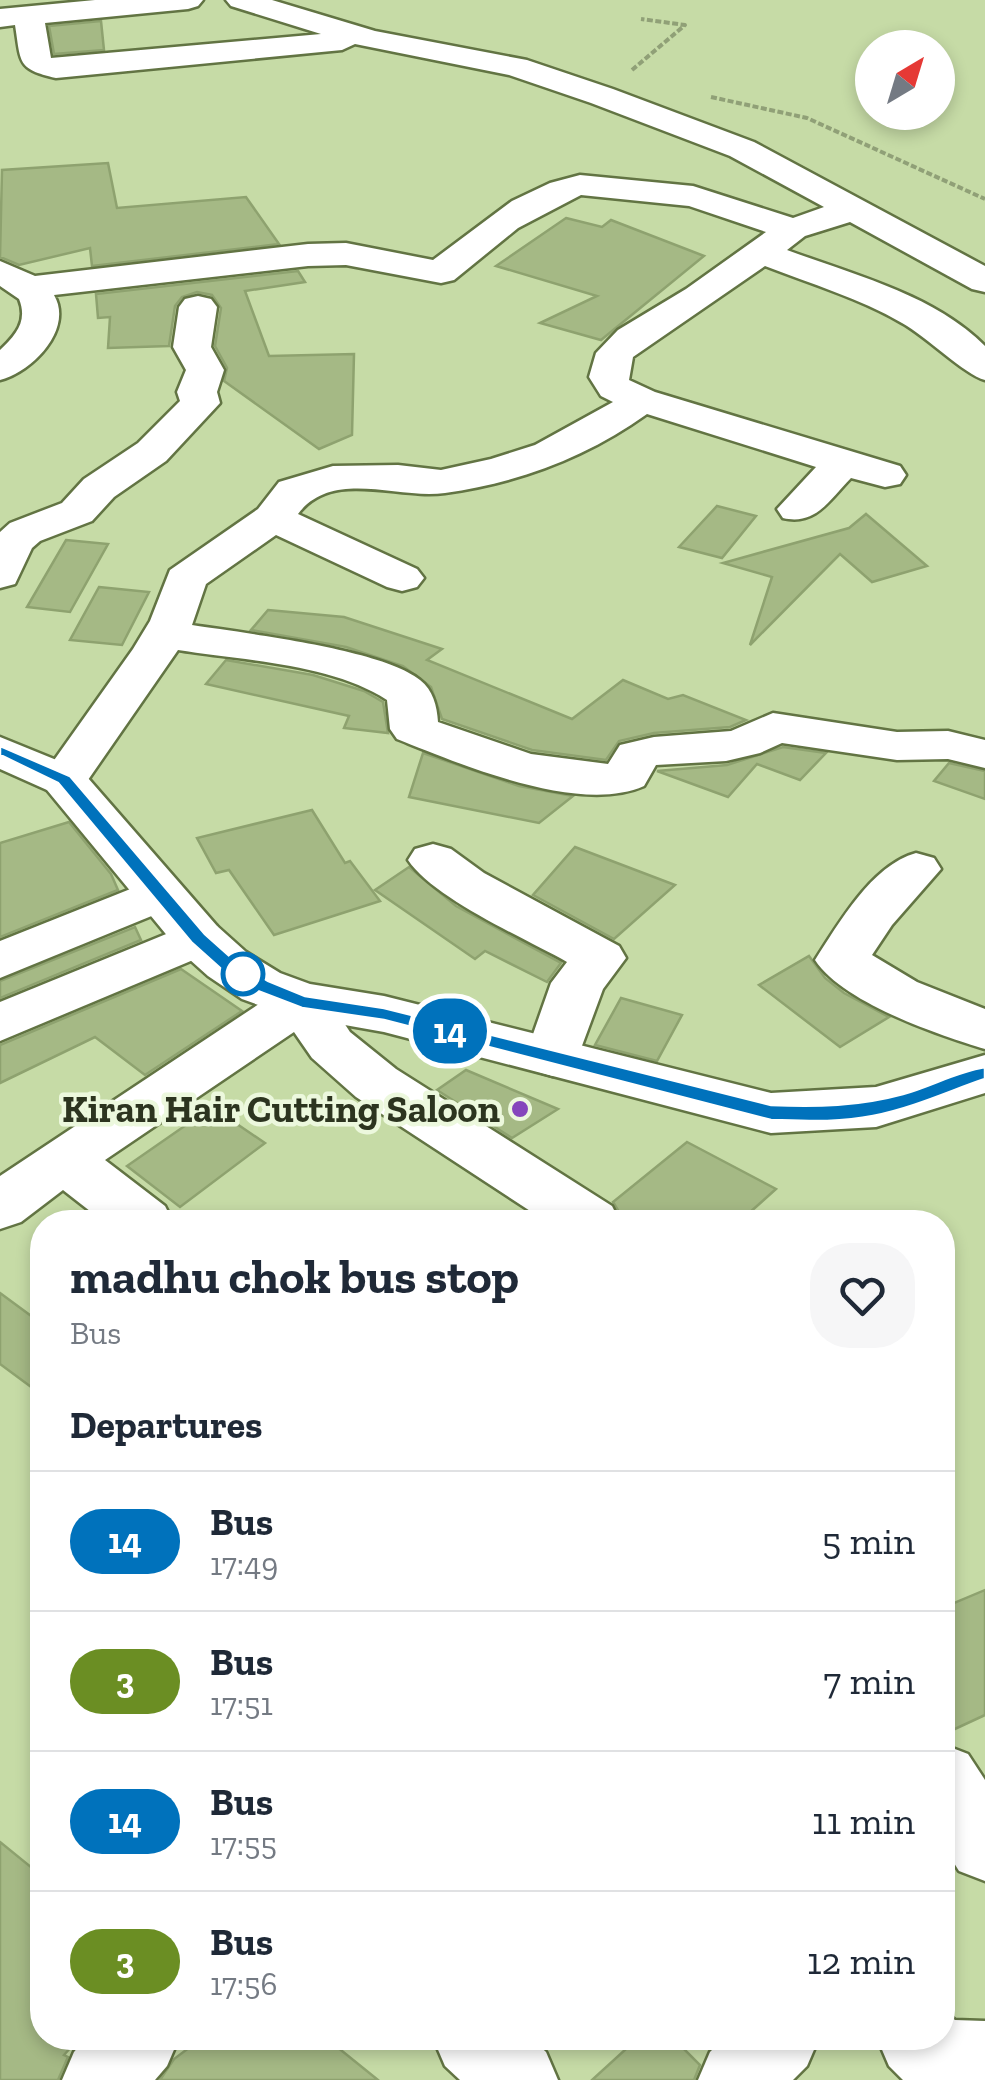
<!DOCTYPE html>
<style>
:root{--surface:#fff;--page:#f6f6f7;--text:#1f2937;--muted:#747a83;--line:#e0e1e3}
body{margin:0;font-family:"Zilla Slab",serif;background:var(--page);color:var(--text);height:100vh;display:flex;flex-direction:column;font-size:38px;white-space:nowrap}
*{box-sizing:border-box;margin:0}
p{font-size:32px;color:var(--muted)}
.icon{flex:none;width:55px;height:55px;fill:none;stroke:currentColor;stroke-width:2;stroke-linecap:round;stroke-linejoin:round}
.map{position:relative;flex:1;overflow:hidden}
.panel{position:absolute;left:30px;top:1210px;width:925px;height:840px;display:flex;flex-direction:column;background:var(--surface);border-radius:40px;box-shadow:0 5px 15px #0003}
.panel>*{flex:none}
.badge{padding:0 20px;border-radius:32px;font-size:35px;line-height:65px}
.needle{width:65px;rotate:38deg}
.fabs{position:absolute;left:855px;top:30px;display:grid;gap:20px}
.fabs a{display:grid;place-items:center;width:100px;height:100px;border-radius:50%;background:var(--surface);box-shadow:0 5px 15px #0003;font-size:50px}
.map>.badge{position:absolute;translate:-50% -50%;box-shadow:0 0 0 5px #fff}
h2{padding:0 40px;font-size:38px;line-height:90px}
.round{display:grid;place-items:center;flex:none;width:105px;height:105px;border-radius:40px;background:var(--page)}
.summary{display:flex;align-items:center;justify-content:space-between;height:170px;padding:0 40px}
h1{font-size:48px;font-weight:700;line-height:75px}
ul{padding:0;list-style:none}
li{display:flex;align-items:center;gap:30px;height:140px;padding:0 40px;border-top:2px solid var(--line)}
li div{flex:1}
li b{display:block;font-size:38px}
li em{font-style:normal}
li .badge{min-width:110px;font-weight:700;text-align:center}
.map>svg:first-child{display:block}
.building{fill:#a5b985;stroke:#8ea26f;stroke-width:2.5}
.lines{fill:none;stroke-linecap:round;stroke-linejoin:round}
.minor-casing{stroke:#627443;stroke-width:5}
.major-casing{stroke:#627443;stroke-width:5}
.path{stroke:#90a077;stroke-width:4;stroke-dasharray:6 2.5;stroke-linecap:butt}
.minor{fill:#fff;fill-rule:evenodd}
.major{fill:#fff;fill-rule:evenodd}
.line{fill:#0072bc;stroke:#fff;stroke-width:2.5}
.stop-dot{fill:#fff;stroke:#0072bc;stroke-width:5}
.poi-dot{fill:#8546bc;stroke:#ecf8dd;stroke-width:4}
.labels{text-anchor:middle;stroke-width:9;stroke-linejoin:round;paint-order:stroke}
.poi-label{font-size:38px;font-weight:bold;fill:#2c341f;stroke:#ecf8dd;text-anchor:end}
</style>
<div class="map">
<svg width="985" height="2080" viewBox="0 0 985 2080">
<rect width="100%" height="100%" fill="#c6dba6"/>
<!-- building -->
<g class="building">
<polygon points="101,21 104,50 54,54 49,26"/>
<polygon points="108,163 117,208 246,197 279,244 92,266 90,248 19,265 0,257 2,170"/>
<polygon points="566,218 602,227 611,220 704,256 601,340 540,323 597,296 496,266"/>
<polygon points="298,271 305,282 245,291 269,356 354,354 352,435 319,449 224,381 227,368 215,346 221,308 212,295 197,292 182,297 175,306 169,346 108,348 110,317 98,318 96,294"/>
<polygon points="717,506 756,516 722,558 679,547"/>
<polygon points="866,514 927,566 872,582 840,554 750,645 772,577 723,563 849,528"/>
<polygon points="66,540 108,544 70,612 27,607"/>
<polygon points="99,587 149,592 122,645 70,640"/>
<polygon points="268,610 344,617 442,649 427,660 572,719 623,680 668,699 683,695 746,720 730,727 654,733 619,741 606,760 532,750 442,719 431,687 403,666 346,647 251,630"/>
<polygon points="226,660 313,675 364,691 383,702 388,733 344,728 349,716 206,684"/>
<polygon points="783,747 826,753 800,780 757,764 728,797 657,771 727,765"/>
<polygon points="423,753 519,786 573,796 539,823 409,797"/>
<polygon points="949,763 985,771 985,799 934,781"/>
<polygon points="312,810 345,863 350,861 380,901 274,935 229,870 216,873 197,838"/>
<polygon points="69,822 111,874 118,890 0,937 0,843"/>
<polygon points="575,847 675,885 614,939 533,895"/>
<polygon points="409,867 456,906 561,963 547,982 485,951 475,959 375,890"/>
<polygon points="135,927 141,940 0,998 0,981"/>
<polygon points="809,956 825,978 844,993 889,1017 840,1047 759,985"/>
<polygon points="181,969 242,1011 145,1075 95,1037 0,1083 0,1045"/>
<polygon points="621,998 682,1015 657,1061 595,1045"/>
<polygon points="466,1070 558,1109 512,1138 437,1090"/>
<polygon points="212,1107 265,1143 180,1207 127,1166"/>
<polygon points="687,1142 776,1189 739,1222 636,1222 619,1212 613,1202"/>
<polygon points="0,1293 42,1324 42,1395 0,1364"/>
<polygon points="985,1590 985,1715 942,1735 942,1608"/>
<polygon points="0,1842 42,1876 42,2038 79,2038 64,2055 68,2057 58,2080 0,2080"/>
<polygon points="202,2038 326,2038 378,2080 160,2080 174,2059"/>
<polygon points="638,2038 673,2038 700,2065 694,2080 592,2080"/>
</g>
<g class="lines">
<!-- minor casing -->
<g class="minor-casing">
<g id="minor">
<path d="M 95,0 L 203,0 L 198,6 L 188,9 L 45,23 L 51,58 L 321,34 L 231,6 L 226,0 L 272,0 L 375,31 L 527,60 L 613,89 L 754,142 L 985,266 L 985,292 L 972,289 L 850,222 L 805,236 L 787,250 C 854,275 933,294 985,346 L 985,380 C 965,375 926,336 902,323 C 859,298 811,284 765,266 L 633,357 L 629,380 L 655,392 L 900,466 L 906,475 L 900,484 L 885,487 L 851,478 C 830,499 816,526 783,518 L 777,509 L 816,467 L 647,414 C 587,457 518,483 445,493 C 398,500 333,468 298,514 L 417,569 L 424,578 L 417,587 L 402,591 L 387,587 L 276,535 L 206,584 L 192,625 C 243,633 383,649 420,680 C 433,690 437,706 438,722 L 531,754 L 608,764 L 620,745 L 654,737 L 731,731 L 773,713 L 897,732 L 948,731 L 985,740 L 985,768 L 948,759 L 897,760 L 782,743 L 760,753 L 726,761 L 656,765 L 644,786 C 579,815 460,764 397,739 L 390,729 L 387,700 C 333,664 241,660 178,650 L 81,790 L 64,795 L 47,790 L 40,780 L 133,649 L 150,621 L 170,570 L 258,509 L 279,482 L 333,466 L 398,465 L 441,470 L 491,459 L 535,445 L 613,402 L 601,396 L 589,377 L 596,353 L 618,330 L 686,289 L 766,232 L 689,206 L 581,195 L 518,228 L 454,280 L 441,283 L 346,265 L 308,266 L 54,295 C 74,329 32,372 0,380 L 0,350 C 16,335 28,321 19,299 L 0,286 L 0,261 L 35,276 L 308,244 L 346,243 L 433,260 L 512,201 L 550,183 L 580,175 L 693,186 L 793,218 L 824,207 L 730,156 L 591,103 L 509,75 L 355,44 L 342,50 L 56,78 C 17,69 21,63 15,25 L 0,27 L 0,9 Z"/>
<polygon points="198,296 211,299 217,307 211,347 224,370 217,392 220,403 166,461 114,497 92,521 40,541 32,548 15,584 0,588 0,532 10,523 62,503 84,479 138,443 180,401 177,392 186,370 173,347 179,307 185,299"/>
<path d="M 433,844 L 451,849 L 484,873 L 619,946 L 626,958 L 603,989 L 573,1070 L 553,1076 L 533,1070 L 525,1057 L 551,983 L 567,962 C 524,938 433,898 408,860 L 415,849 Z"/>
<path d="M 916,853 L 934,858 L 941,869 L 892,925 L 872,955 L 917,982 L 985,1009 L 985,1049 C 938,1035 842,1002 815,960 C 839,923 872,865 916,853 Z"/>
<polygon points="158,878 176,882 184,894 176,906 0,978 0,941"/>
<polygon points="198,921 217,926 224,938 217,950 0,1041 0,1002"/>
<polygon points="302,983 321,988 350,1032 396,1069 612,1206 620,1222 547,1222 356,1097 312,1058 294,1032 105,1160 165,1206 173,1222 104,1222 63,1190 21,1222 0,1229 0,1176 283,988"/>
<polygon points="942,1744 968,1754 985,1780 985,1881 959,1871 942,1844"/>
<polygon points="942,2009 955,2020 985,2021 985,2080 903,2080 889,2066 877,2038 942,2038"/>
<polygon points="86,2038 179,2038 167,2066 155,2080 62,2080 74,2052"/>
<polygon points="433,2038 531,2038 546,2052 558,2080 460,2080 445,2066"/>
<polygon points="724,2038 819,2038 807,2066 793,2080 698,2080 710,2052"/>
</g>
</g>
<!-- major casing -->
<g class="major-casing">
<polygon id="major" points="0,737 81,770 217,926 246,952 280,973 310,984 384,996 771,1093 876,1087 985,1055 985,1093 876,1127 771,1133 384,1032 283,1014 242,999 208,976 179,950 47,790 0,769"/>
</g>
<!-- path -->
<g class="path">
<polyline points="632,70 685,25 641,19"/>
<polyline points="711,97 807,118 985,199"/>
</g>
<!-- minor -->
<use href="#minor" class="minor"/>
<!-- major -->
<use href="#major" class="major"/>
</g>
<!-- line -->
<path class="line" d="M 0,746 L 70,776 L 205,934 L 234,960 L 268,981 L 305,996 L 384,1008 L 771,1105 C 817,1107 859,1106 903,1094 C 932,1086 955,1072 985,1067 L 985,1079 C 952,1090 914,1108 873,1116 C 839,1123 805,1121 771,1120 L 384,1020 L 302,1008 L 255,990 L 221,969 L 192,943 L 58,783 L 0,755 Z"/>
<!-- markers -->
<circle class="stop-dot" cx="243" cy="974" r="20"/>
<circle class="poi-dot" cx="520" cy="1109" r="10"/>
<g class="labels">
<!-- poi labels -->
<g class="poi-label">
<text x="500" y="1122">Kiran Hair Cutting Saloon</text>
</g>
</g>
</svg>
<div class="fabs">
<a><svg class="needle" viewBox="-14 -14 28 28"><path d="M0-13l5 13h-10z" fill="#e53935"/><path d="M0 13l5-13h-10z" fill="#747a83"/></svg></a>
</div>
<b class="badge" style="left:450px;top:1031px;background:#0072bc;color:#fff">14</b>
<section class="panel">
<div class="summary"><div><h1>madhu chok bus stop</h1><p>Bus</p></div><a class="round"><svg class="icon" aria-label="heart" viewBox="0 0 24 24"><path d="M12 20l-8-8c-3-5 5-10 8-4 3-6 11-1 8 4z"/></svg></a></div>
<h2>Departures</h2>
<ul>
<li><span class="badge" style="background:#0072bc;color:#fff">14</span><div><b>Bus</b><p>17:49</p></div><em>5 min</em></li>
<li><span class="badge" style="background:#6b8e23;color:#fff">3</span><div><b>Bus</b><p>17:51</p></div><em>7 min</em></li>
<li><span class="badge" style="background:#0072bc;color:#fff">14</span><div><b>Bus</b><p>17:55</p></div><em>11 min</em></li>
<li><span class="badge" style="background:#6b8e23;color:#fff">3</span><div><b>Bus</b><p>17:56</p></div><em>12 min</em></li>
</ul>
</section>
</div>
